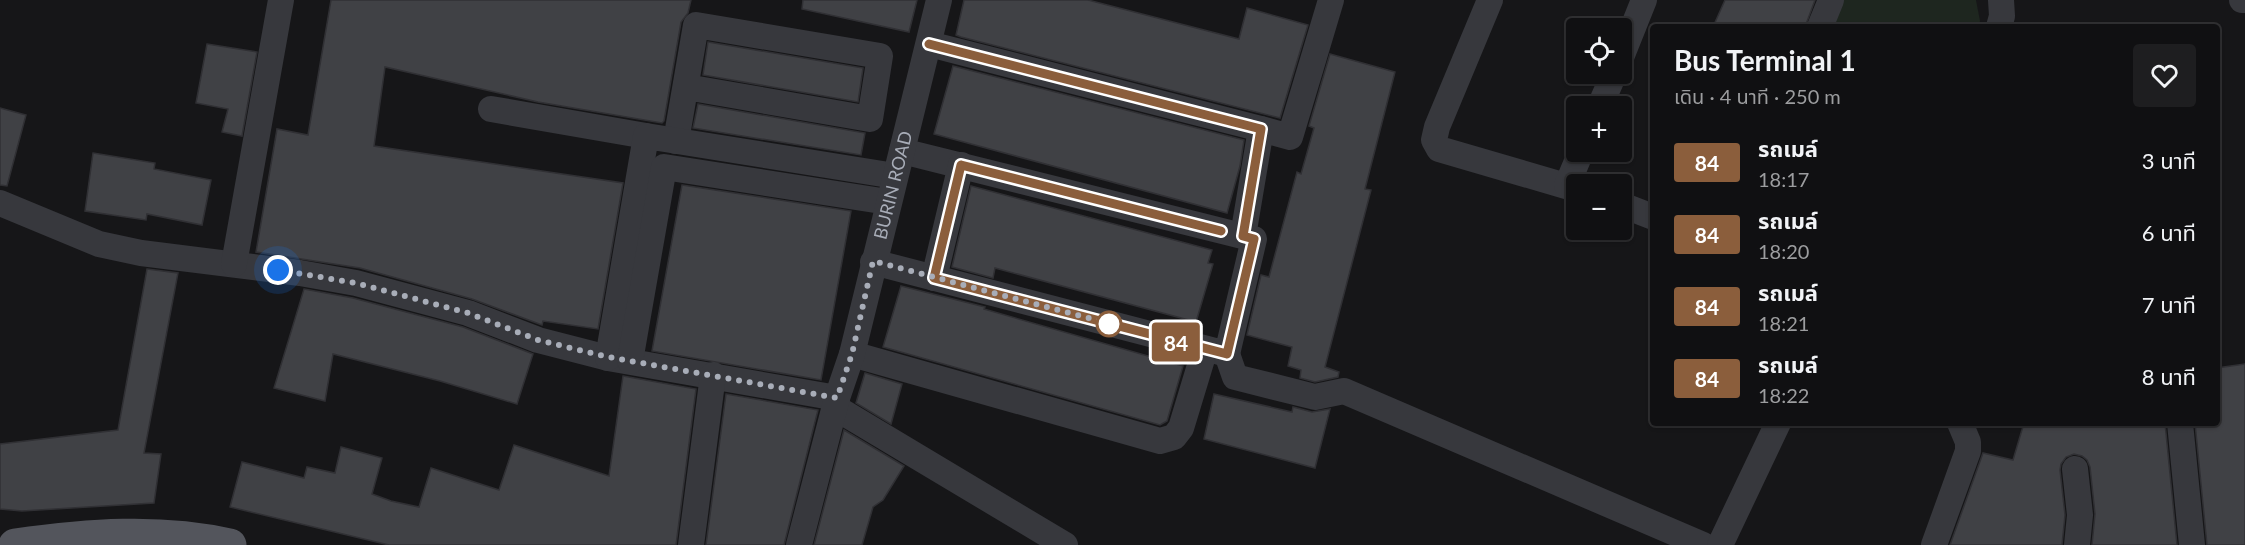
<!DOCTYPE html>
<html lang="th">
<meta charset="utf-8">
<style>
:root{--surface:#101012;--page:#1e1e20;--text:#f1f3f6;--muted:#9c9d9f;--line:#303032}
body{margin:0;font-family:Lato,"Noto Sans Thai",sans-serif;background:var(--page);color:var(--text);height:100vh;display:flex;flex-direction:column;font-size:22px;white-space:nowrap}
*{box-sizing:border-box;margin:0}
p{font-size:20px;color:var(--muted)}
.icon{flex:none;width:33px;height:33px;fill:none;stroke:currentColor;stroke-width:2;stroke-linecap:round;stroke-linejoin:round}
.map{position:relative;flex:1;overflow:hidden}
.side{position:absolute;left:1650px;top:24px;width:570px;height:402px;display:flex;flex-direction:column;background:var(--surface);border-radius:6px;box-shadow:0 2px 4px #0004,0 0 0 2px var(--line)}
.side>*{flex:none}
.badge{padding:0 12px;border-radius:4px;font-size:21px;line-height:39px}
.buttons{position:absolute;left:1566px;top:18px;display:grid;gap:12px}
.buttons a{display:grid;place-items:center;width:66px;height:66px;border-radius:6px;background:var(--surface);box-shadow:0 2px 4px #0004,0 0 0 2px var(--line);font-size:30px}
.you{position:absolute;width:30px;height:30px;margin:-15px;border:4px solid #fff;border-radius:50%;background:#1a73e8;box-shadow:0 0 0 9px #1a73e833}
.map>.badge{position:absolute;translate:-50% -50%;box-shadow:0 0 0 3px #fff}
.round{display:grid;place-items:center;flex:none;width:63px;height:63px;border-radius:6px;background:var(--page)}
.overview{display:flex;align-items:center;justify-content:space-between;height:102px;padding:0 24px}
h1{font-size:28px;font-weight:700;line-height:45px}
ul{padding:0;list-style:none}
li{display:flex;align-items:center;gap:18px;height:72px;padding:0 24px}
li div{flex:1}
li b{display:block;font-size:22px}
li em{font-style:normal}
li .badge{min-width:66px;font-weight:700;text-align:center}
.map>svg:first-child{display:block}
.green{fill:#1e261f}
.building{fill:#404145;stroke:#303034;stroke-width:1.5}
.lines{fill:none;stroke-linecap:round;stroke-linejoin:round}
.minor{stroke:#37383d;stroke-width:26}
.major{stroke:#53555c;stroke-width:33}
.line-casing{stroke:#fff;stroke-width:14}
.line{stroke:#8b5e3c;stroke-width:9}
.walk{stroke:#a8adb8;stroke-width:6;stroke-dasharray:0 10.8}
.stop-dot{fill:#fff;stroke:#8b5e3c;stroke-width:3}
.labels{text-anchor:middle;stroke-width:6;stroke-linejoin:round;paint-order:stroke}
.street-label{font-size:18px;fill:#a8adb8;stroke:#111113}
</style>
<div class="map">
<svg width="2245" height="545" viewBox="0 0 2245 545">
<rect width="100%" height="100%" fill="#161618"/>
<!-- green -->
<polygon class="green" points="1843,0 1976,0 1980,21 1978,27 1832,27"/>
<!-- building -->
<g class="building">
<polygon points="331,0 691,0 688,13 681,22 664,121 662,123 538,102 385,67 374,146 623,183 598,329 543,321 542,325 472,299 360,268 256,252 277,129 308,135"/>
<polygon points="803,0 917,0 909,32 802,9"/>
<polygon points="964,0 1088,0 1239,39 1247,8 1308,25 1280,118 961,37 956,35"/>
<polygon points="1725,0 1815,0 1805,27 1713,27"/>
<polygon points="708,42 863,68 858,102 703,75"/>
<polygon points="207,44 257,52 242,136 222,132 228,109 196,103"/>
<polygon points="1330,54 1395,72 1365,189 1371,190 1325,367 1339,372 1338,377 1315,382 1300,378 1301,370 1288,366 1292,347 1247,335 1261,275 1269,277 1297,172 1301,174 1314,128 1309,126"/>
<polygon points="953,66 1244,140 1240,166 1227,213 934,134"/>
<polygon points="698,104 865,133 861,155 693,128"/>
<polygon points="0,108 26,115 7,186 0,185"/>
<polygon points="93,153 155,163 154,169 211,180 202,225 147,214 146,220 85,211"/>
<polygon points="682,185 851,211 821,380 652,351"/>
<polygon points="971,186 1212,250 1208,263 1213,264 1196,322 995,268 993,278 952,267"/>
<polygon points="147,269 178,273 144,453 161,454 154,503 22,511 0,509 0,444 118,430"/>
<polygon points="901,286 985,307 984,309 1183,366 1167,421 1160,425 883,347"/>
<polygon points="304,289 353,298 463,327 533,354 517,404 440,381 333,354 325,401 274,388"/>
<polygon points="2245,364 2245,545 2207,545 2195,423 2217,423 2217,368"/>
<polygon points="865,373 902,384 891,424 856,403"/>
<polygon points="623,376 696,389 676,545 389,545 230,507 242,462 304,478 307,467 335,473 341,447 382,458 372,494 391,501 419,507 431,468 499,490 514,445 609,476"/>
<polygon points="726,394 818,410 784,545 706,545"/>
<polygon points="1214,394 1292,412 1293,407 1312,412 1330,409 1315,468 1204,439"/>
<polygon points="2024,423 2165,423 2177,545 2092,545 2095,514 2090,467 2087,460 2082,456 2074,454 2066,457 2061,464 2060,470 2065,515 2062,545 1950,545 1983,453 2013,460"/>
<polygon points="844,430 904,466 883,500 873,507 862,545 814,545"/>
</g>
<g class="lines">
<!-- minor -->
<g class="minor">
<polyline points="1490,0 1437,127 1434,140 1439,149 1576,189"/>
<polyline points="2242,0 2245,0"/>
<polyline points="1820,27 1831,0"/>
<polyline points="1999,27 2002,16 2001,0"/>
<polyline points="929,44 1261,129"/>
<polyline points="1622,55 1644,0"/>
<polyline points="1600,106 1614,74"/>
<polyline points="491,109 646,136"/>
<polyline points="676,141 696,25 880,56 870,119 686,87"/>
<polyline points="1567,185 1581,152"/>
<polyline points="0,203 99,244 141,253 300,273 356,283 468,313 538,340 608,358 837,398"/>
<polyline points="1622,205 1653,217"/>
<polyline points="1243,236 1261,129 1290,137 1331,0"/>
<polyline points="873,262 1227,354 1254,239 902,151"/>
<polyline points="234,264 281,0"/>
<polyline points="934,278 961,165"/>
<polyline points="852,354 1160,441 1174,437 1181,428 1205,349"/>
<polyline points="1227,354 1235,377 1315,397 1344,391 1703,545"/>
<polyline points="608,358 646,136 895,176"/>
<polyline points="630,361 664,167 888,202"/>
<polyline points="836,408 1065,545"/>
<polyline points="2180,423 2192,545"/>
<polyline points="2075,469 2080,515 2077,545"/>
<polyline points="691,545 713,375"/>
<path id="s1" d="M 799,545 L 837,398 L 852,354 L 939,0"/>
<polyline points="1720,545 1778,423"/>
<polyline points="1934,545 1968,451 1968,442 1960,423"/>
</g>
<!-- major -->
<path class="major" d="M 15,545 C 87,535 159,529 230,545"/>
</g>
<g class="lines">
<!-- line casing -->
<g class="line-casing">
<polyline id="line" points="929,44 1261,129 1243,236 1254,239 1227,354 934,278 961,165 1221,231"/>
</g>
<!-- line -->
<use href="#line" class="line"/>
<!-- walk -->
<polyline class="walk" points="278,270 356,283 468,313 538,340 608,357 837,398 852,354 873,261 1115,325 1109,324"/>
</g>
<!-- markers -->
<circle class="stop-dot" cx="1109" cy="324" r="12"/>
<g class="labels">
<!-- street labels -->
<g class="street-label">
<text dy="6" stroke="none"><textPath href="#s1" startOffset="372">BURIN ROAD</textPath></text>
</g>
</g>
</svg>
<div class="buttons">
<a><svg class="icon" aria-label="locate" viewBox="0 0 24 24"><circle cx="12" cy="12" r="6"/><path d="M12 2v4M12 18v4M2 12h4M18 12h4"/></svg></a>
<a>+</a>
<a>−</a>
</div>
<div class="you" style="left:278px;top:270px"></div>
<b class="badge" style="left:1176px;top:342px;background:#8b5e3c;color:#fff">84</b>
<section class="side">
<div class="overview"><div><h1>Bus Terminal 1</h1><p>เดิน · 4 นาที · 250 m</p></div><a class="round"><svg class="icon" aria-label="heart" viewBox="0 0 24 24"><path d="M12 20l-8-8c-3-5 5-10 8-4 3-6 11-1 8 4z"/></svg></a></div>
<ul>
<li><span class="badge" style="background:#8b5e3c;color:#fff">84</span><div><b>รถเมล์</b><p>18:17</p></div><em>3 นาที</em></li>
<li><span class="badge" style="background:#8b5e3c;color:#fff">84</span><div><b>รถเมล์</b><p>18:20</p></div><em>6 นาที</em></li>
<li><span class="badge" style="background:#8b5e3c;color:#fff">84</span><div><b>รถเมล์</b><p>18:21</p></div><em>7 นาที</em></li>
<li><span class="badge" style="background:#8b5e3c;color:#fff">84</span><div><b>รถเมล์</b><p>18:22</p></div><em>8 นาที</em></li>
</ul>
</section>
</div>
